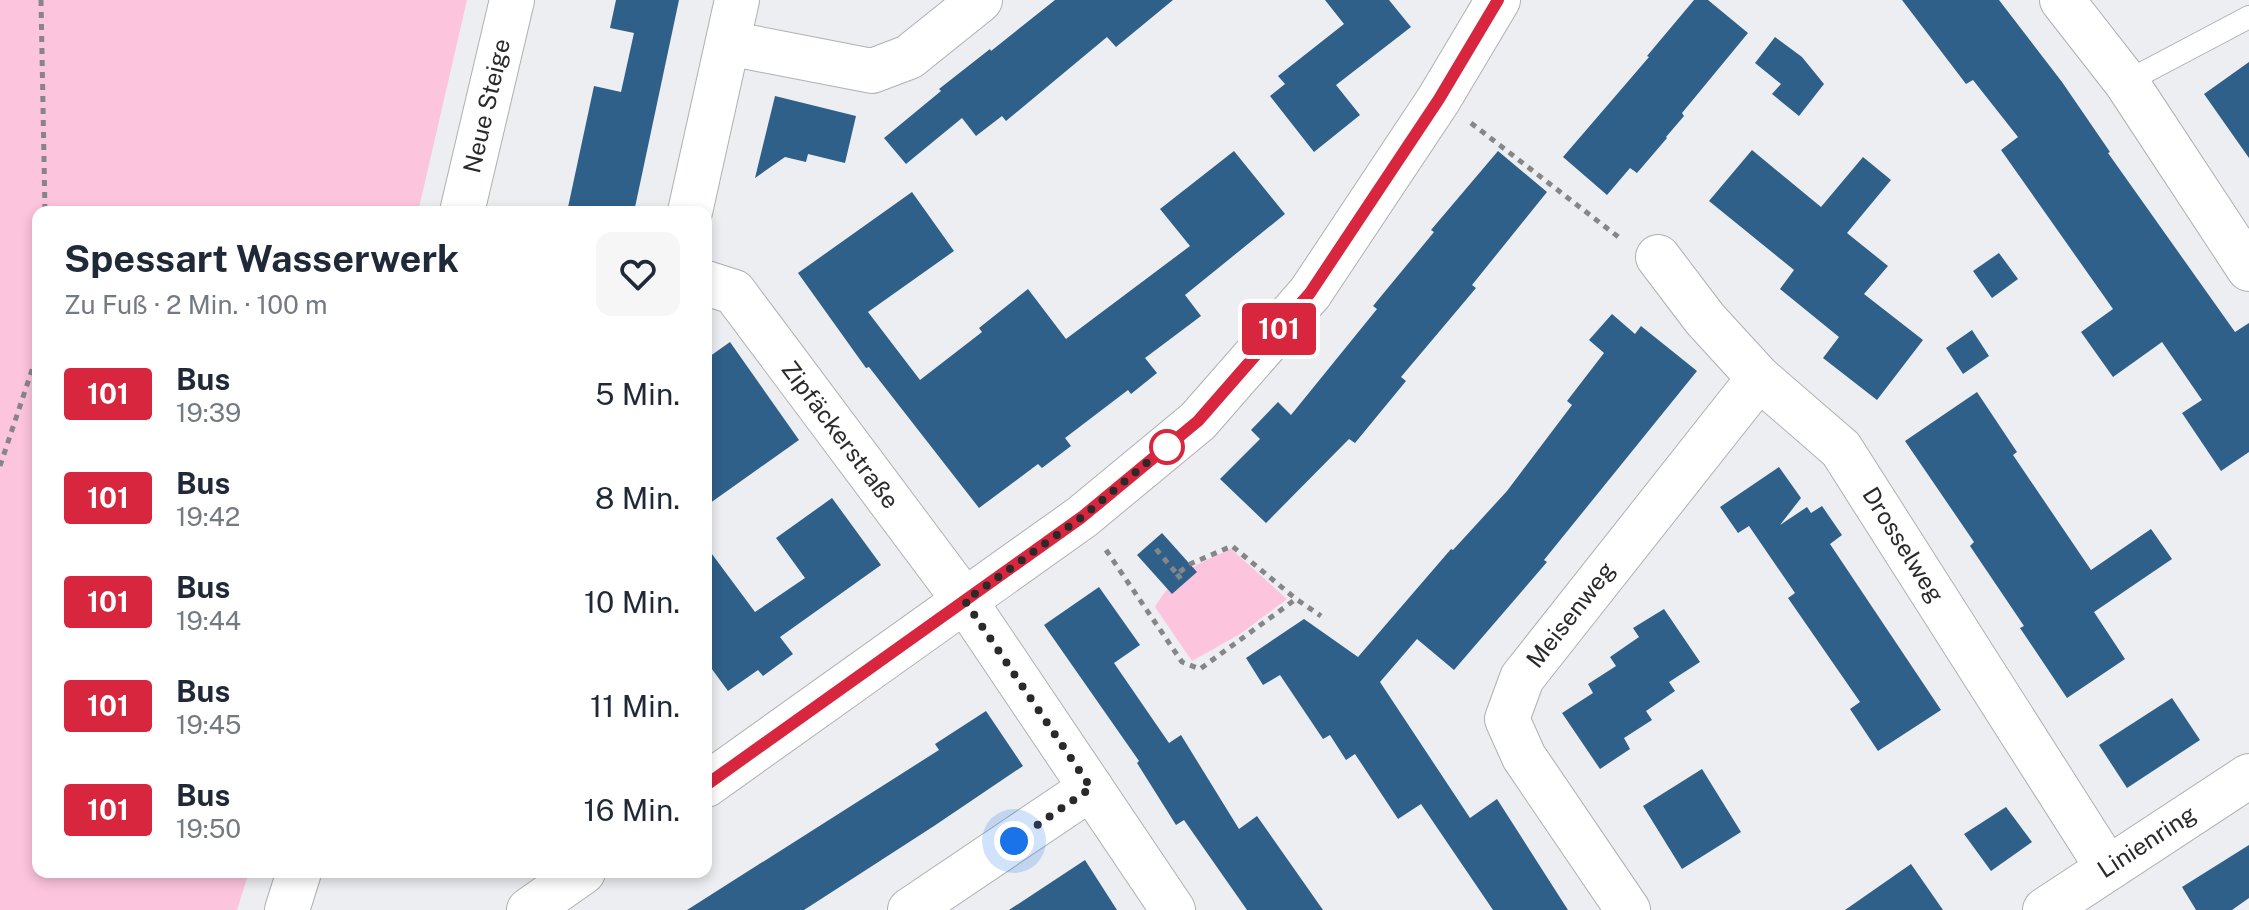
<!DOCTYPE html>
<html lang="de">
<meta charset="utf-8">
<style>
:root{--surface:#fff;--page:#f6f6f7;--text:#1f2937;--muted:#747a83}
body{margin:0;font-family:"Public Sans",sans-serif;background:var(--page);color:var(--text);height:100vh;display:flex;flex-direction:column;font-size:30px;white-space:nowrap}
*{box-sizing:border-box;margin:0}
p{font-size:26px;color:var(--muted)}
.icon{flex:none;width:44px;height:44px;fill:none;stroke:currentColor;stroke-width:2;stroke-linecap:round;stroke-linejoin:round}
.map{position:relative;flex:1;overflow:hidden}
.sheet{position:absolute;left:32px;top:206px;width:680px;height:672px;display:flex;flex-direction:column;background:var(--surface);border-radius:16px;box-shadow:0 4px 12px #0003}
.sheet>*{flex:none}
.badge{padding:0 16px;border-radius:6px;font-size:28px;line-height:52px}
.you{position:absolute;width:40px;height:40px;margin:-20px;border:6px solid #fff;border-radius:50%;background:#1a73e8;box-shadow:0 0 0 12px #1a73e833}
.map>.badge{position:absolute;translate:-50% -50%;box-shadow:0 0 0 4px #fff}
.round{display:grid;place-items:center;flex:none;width:84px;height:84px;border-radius:16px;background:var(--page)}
.headline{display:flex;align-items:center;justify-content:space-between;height:136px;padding:0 32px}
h1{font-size:38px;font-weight:700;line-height:60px}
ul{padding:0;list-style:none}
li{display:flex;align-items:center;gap:24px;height:104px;padding:0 32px}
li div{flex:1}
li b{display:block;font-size:30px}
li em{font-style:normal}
li .badge{min-width:88px;font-weight:700;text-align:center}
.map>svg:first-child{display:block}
.green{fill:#fcc4dd}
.building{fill:#2f6089}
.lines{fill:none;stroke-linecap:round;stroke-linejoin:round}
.lane-casing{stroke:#afb0b3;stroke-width:24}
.street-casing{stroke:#afb0b3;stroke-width:46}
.secondary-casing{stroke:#afb0b3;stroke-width:46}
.path{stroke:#868688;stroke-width:5;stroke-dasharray:6 6;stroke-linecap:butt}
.lane{stroke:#fff;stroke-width:22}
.street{stroke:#fff;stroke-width:44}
.secondary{stroke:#fff;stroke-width:44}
.line-casing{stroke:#fff;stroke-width:18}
.line{stroke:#d7263d;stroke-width:12}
.walk{stroke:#2a2a2b;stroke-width:8;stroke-dasharray:0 14.4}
.stop-dot{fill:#fff;stroke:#d7263d;stroke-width:4}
.labels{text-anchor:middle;stroke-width:8;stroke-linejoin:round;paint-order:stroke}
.street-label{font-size:24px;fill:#2a2a2b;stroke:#fff}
</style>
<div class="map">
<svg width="2249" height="910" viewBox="0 0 2249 910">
<rect width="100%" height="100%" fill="#edeef1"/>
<!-- green -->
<g class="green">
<polygon points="0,0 467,0 418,212 38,212 38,872 249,872 237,910 0,910"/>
<path d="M 1231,549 L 1287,599 L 1240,634 L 1192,661 L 1155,607 C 1177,571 1193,566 1231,549 Z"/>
</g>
<!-- building -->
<g class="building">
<polygon points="616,0 679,0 634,212 567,212 594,86 621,92 634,33 610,28"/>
<polygon points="1055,0 1173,0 1116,47 1107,37 1006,121 1002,116 976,136 962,118 906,164 884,138 941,91 939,89 990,49 991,51"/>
<polygon points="1325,0 1389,0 1411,27 1336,85 1360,115 1314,152 1270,96 1285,84 1278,76 1344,24"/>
<polygon points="1694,0 1708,0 1748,33 1682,113 1684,116 1666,137 1667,138 1637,173 1630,168 1607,195 1563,157 1649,57 1647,56"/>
<polygon points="1902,0 1999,0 2062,82 2110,152 2108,153 2235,332 2249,323 2249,452 2221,471 2182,413 2202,400 2162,342 2113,377 2081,332 2113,309 2001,150 2018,137 1973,80 1966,84"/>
<polygon points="1775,37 1802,57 1824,84 1799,116 1772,94 1781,84 1755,63"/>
<polygon points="2249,62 2249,158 2204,94"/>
<polygon points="775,96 856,116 845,163 808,154 806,162 785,157 755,178"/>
<polygon points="1752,150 1821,207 1863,157 1891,180 1847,233 1888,266 1864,294 1923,340 1877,400 1823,358 1839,337 1780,289 1794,270 1709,201"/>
<polygon points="1234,151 1285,214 1185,295 1201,316 1145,358 1157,373 1131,394 1128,390 1065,438 1071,446 1042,468 1038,464 979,508 869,367 866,368 798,273 912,192 954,251 868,312 920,380 982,332 979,328 1028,289 1066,339 1190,246 1160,209"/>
<polygon points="1498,151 1547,192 1472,285 1476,288 1401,377 1406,381 1355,443 1349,439 1266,523 1220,479 1260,439 1251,430 1278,402 1291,415 1377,309 1373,306 1434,232 1431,230"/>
<polygon points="1999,253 2018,279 1992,298 1973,271"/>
<polygon points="1612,314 1635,334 1641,326 1697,371 1544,560 1547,562 1454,670 1417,639 1380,682 1470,818 1497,799 1568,910 1493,910 1421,804 1398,819 1355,754 1346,760 1330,735 1323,739 1280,675 1263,685 1246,658 1304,619 1358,657 1451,549 1453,550 1507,491 1572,405 1567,401 1604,353 1589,340"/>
<polygon points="1972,330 1989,356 1963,374 1946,348"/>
<polygon points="730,342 799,440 706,506 706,359"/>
<polygon points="1977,392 2017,452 2013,455 2091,570 2151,529 2172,559 2094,612 2125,659 2067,698 2020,628 2024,626 1970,546 1974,542 1905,441"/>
<polygon points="1779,467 1801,498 1780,525 1807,507 1811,513 1822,506 1842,535 1830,544 1941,710 1878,751 1850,709 1860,702 1788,598 1795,593 1749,526 1738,533 1720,507"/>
<polygon points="832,498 881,565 780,637 793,654 763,676 758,670 728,691 706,661 706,546 755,612 805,578 776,538"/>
<polygon points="1162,533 1197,572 1172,594 1137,555"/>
<polygon points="1099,587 1140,645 1114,663 1169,743 1181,735 1239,829 1257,816 1323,910 1247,910 1184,820 1176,825 1137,763 1139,761 1044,625"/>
<polygon points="1664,609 1700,662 1669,682 1675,691 1646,711 1652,720 1624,738 1630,749 1600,769 1562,713 1593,693 1588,684 1616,666 1610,657 1639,637 1633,628"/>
<polygon points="2172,698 2200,740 2127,788 2099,745"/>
<polygon points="986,711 1023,766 934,826 804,910 687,910 939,750 935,744"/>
<polygon points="1702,769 1741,832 1682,869 1643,806"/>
<polygon points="2006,807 2032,842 1991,871 1964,834"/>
<polygon points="2249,845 2249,898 2232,910 2196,910 2182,887"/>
<polygon points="1085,860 1117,910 1009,910"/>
<polygon points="1911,864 1943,910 1845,910"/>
</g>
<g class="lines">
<!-- lane casing -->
<g class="lane-casing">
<polyline id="lane" points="2126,82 2249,17"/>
</g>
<!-- street casing -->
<g class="street-casing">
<g id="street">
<polyline points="2062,0 2126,82 2249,269"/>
<polyline points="728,43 872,71 909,57 980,0"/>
<polyline points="690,212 737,0"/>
<polyline points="1658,257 1705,319 1759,378 1841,449 2107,867"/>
<polyline points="706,283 734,292 965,601 1173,910"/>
<polyline points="910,910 1091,788"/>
<polyline points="1628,910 1524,757 1507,719 1522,678 1759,378"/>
<polyline points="2045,910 2249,776"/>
</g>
</g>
<!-- secondary casing -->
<g class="secondary-casing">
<g id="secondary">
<polyline points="462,212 512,0"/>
<polyline points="706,785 1082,517 1198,421 1310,293 1439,99 1498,0"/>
<polyline points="287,910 299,872"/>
<polyline points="529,910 583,872"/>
</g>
</g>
<!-- path -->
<g class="path">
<polyline points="41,0 45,212"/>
<polyline points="1471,123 1621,239"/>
<polyline points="0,466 38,352"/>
<polyline points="1156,549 1177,574 1190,564 1232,546 1296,599"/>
<polyline points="1106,550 1182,662 1200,669 1296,599 1321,616"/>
<polyline points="1177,574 1184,583"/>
</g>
<!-- lane -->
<use href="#lane" class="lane"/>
<!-- street -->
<use href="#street" class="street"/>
<!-- secondary -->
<use href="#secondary" class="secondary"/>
</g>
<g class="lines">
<!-- line casing -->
<g class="line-casing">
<polyline id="line" points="706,785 1082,517 1198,421 1310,293 1439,99 1498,0"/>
</g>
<!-- line -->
<use href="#line" class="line"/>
<!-- walk -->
<polyline class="walk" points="1014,841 1091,788 965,601 1082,517 1174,440 1167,447"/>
</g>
<!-- markers -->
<circle class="stop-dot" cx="1167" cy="447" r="16"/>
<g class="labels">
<!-- street labels -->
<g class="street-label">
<text transform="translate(487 106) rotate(-77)" y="8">Neue Steige</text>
<text transform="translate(840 435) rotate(53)" y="8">Zipfäckerstraße</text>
<text transform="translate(1903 545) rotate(58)" y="8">Drosselweg</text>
<text transform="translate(1571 615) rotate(-52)" y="8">Meisenweg</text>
<text transform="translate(2147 842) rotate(-33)" y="8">Linienring</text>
</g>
</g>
</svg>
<div class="you" style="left:1014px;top:841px"></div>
<b class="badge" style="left:1279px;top:329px;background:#d7263d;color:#fff">101</b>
<section class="sheet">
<div class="headline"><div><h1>Spessart Wasserwerk</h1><p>Zu Fuß · 2 Min. · 100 m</p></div><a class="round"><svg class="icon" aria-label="heart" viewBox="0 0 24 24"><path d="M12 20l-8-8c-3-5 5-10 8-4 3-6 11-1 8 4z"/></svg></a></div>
<ul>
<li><span class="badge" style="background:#d7263d;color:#fff">101</span><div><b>Bus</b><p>19:39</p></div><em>5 Min.</em></li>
<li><span class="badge" style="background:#d7263d;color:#fff">101</span><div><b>Bus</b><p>19:42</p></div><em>8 Min.</em></li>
<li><span class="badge" style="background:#d7263d;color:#fff">101</span><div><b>Bus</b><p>19:44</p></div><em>10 Min.</em></li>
<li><span class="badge" style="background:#d7263d;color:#fff">101</span><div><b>Bus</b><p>19:45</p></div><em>11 Min.</em></li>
<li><span class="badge" style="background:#d7263d;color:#fff">101</span><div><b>Bus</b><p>19:50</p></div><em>16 Min.</em></li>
</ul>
</section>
</div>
